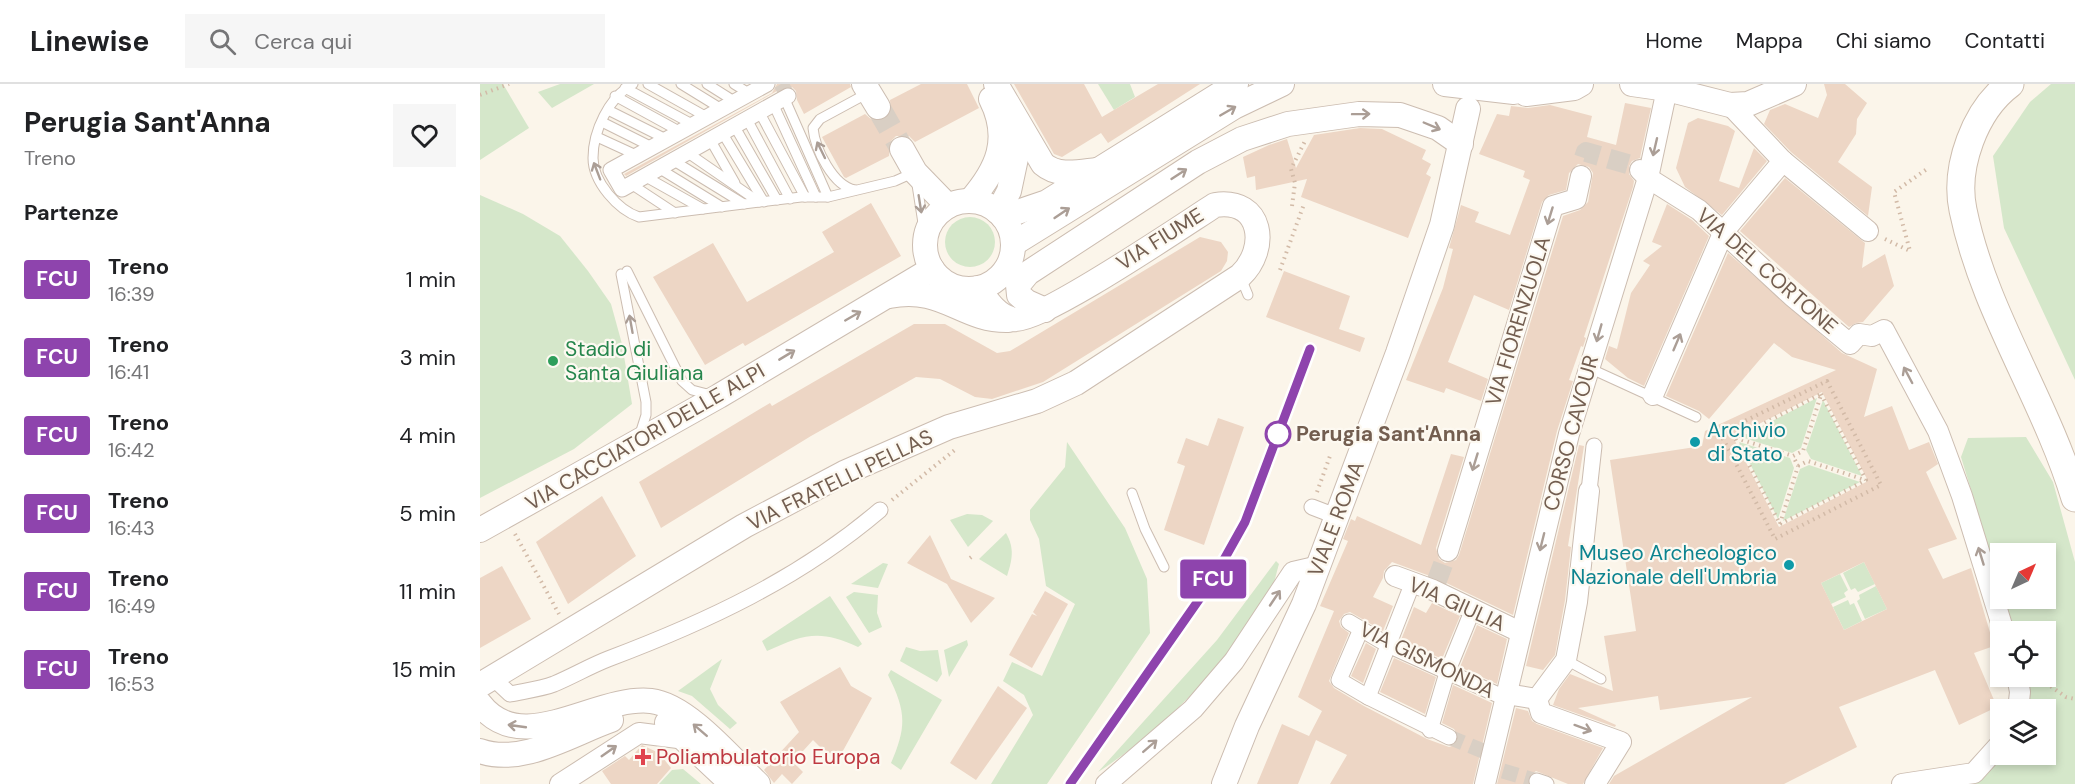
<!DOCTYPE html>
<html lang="it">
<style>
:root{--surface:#fff;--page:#f6f6f6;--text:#202124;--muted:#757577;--line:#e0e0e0}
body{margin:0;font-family:"DM Sans",sans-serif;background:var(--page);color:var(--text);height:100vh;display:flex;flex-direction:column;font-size:22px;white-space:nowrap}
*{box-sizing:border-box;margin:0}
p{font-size:20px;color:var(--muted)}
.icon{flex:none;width:33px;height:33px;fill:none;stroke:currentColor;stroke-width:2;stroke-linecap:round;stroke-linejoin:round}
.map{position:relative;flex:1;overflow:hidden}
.drawer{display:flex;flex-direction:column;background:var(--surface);width:480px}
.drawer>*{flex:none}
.badge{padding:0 12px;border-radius:4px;font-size:21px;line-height:39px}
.needle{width:39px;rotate:44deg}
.fabs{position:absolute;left:1510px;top:459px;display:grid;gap:12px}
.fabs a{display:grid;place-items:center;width:66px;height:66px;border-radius:0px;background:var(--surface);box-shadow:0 3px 9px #0003;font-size:30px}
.map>.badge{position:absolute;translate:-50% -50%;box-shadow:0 0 0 3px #fff}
h2{padding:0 24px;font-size:22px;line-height:54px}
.round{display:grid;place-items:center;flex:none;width:63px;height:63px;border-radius:0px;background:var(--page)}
.overview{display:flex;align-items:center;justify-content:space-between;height:102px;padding:0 24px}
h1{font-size:28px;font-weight:700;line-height:45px}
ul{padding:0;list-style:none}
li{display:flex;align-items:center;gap:18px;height:78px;padding:0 24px}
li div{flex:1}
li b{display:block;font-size:22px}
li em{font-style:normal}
li .badge{min-width:66px;font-weight:700;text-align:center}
header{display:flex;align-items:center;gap:36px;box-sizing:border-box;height:84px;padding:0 30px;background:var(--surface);border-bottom:2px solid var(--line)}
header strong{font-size:28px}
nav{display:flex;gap:33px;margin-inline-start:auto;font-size:21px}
.search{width:420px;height:54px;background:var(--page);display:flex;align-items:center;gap:15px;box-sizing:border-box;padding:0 21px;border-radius:0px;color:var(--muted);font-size:22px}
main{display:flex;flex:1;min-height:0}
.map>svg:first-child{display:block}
.green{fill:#d5e7ca}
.building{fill:#edd6c5;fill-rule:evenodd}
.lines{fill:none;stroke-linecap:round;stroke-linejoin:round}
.pedestrian-tunnel{stroke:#d9cfc4;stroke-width:15;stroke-dasharray:15 8;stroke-linecap:butt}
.minor-tunnel{stroke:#d9cfc4;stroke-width:20;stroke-dasharray:20 10;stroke-linecap:butt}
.tertiary-tunnel{stroke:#d9cfc4;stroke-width:24;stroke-dasharray:24 12;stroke-linecap:butt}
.service-casing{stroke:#ccbdb1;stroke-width:11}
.pedestrian-casing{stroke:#ccbdb1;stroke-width:17}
.minor-casing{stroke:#ccbdb1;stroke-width:22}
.tertiary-casing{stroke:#ccbdb1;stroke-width:26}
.secondary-casing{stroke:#cebeaf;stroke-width:29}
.path{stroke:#d2baa7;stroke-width:4;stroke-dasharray:1.5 4.5;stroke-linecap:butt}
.service{stroke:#fff;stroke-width:9}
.pedestrian{stroke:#fff;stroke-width:15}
.minor{stroke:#fff;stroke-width:20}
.tertiary{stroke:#fff;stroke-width:24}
.secondary{stroke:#fff;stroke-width:27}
.rail{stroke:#b8a9c4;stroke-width:4.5;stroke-dasharray:9 6;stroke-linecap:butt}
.oneway{stroke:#ab9e96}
.line-casing{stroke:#fff;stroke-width:14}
.line{stroke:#8e44ad;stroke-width:9}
.leisure-dot{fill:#2e9e5b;stroke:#fdf9f1;stroke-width:2}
.stop-dot{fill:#fff;stroke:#8e44ad;stroke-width:3}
.culture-dot{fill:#0f9aa8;stroke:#fdf9f1;stroke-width:2}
.health-dot{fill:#e0444e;stroke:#fdf9f1;stroke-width:2}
.labels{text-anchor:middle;stroke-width:4.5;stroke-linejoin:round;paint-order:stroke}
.street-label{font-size:21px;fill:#735e50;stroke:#fdf9f1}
.leisure-label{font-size:21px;fill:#27864d;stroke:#fdf9f1;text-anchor:start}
.culture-label{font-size:21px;fill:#0d838f;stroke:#fdf9f1;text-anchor:start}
.stop-label{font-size:21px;font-weight:bold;fill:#735e50;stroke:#fdf9f1;text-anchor:start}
.health-label{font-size:21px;fill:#be3a42;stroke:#fdf9f1;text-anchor:start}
</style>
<header>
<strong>Linewise</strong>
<div class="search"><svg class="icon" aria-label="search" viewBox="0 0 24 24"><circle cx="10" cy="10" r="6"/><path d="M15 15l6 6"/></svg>Cerca qui</div>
<nav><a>Home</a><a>Mappa</a><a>Chi siamo</a><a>Contatti</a></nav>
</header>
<main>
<section class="drawer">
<div class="overview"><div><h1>Perugia Sant'Anna</h1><p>Treno</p></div><a class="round"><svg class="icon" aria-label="heart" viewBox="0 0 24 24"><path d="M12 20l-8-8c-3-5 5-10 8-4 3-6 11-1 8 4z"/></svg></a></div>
<h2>Partenze</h2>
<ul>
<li><span class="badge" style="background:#8e44ad;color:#fff">FCU</span><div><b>Treno</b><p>16:39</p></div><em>1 min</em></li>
<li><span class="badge" style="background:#8e44ad;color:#fff">FCU</span><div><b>Treno</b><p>16:41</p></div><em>3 min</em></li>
<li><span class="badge" style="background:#8e44ad;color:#fff">FCU</span><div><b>Treno</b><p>16:42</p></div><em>4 min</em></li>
<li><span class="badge" style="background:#8e44ad;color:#fff">FCU</span><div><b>Treno</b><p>16:43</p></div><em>5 min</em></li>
<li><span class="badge" style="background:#8e44ad;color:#fff">FCU</span><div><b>Treno</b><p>16:49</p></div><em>11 min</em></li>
<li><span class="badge" style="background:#8e44ad;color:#fff">FCU</span><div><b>Treno</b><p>16:53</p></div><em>15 min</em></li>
</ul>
</section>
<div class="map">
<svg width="1595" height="700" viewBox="0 0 1595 700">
<rect width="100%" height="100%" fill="#fbf5ea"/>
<!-- green -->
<g class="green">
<polygon points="0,0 23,0 49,44 0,76"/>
<polygon points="80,0 114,0 72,24 58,8"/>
<polygon points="618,0 650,0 655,13 634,26"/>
<polygon points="1571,0 1595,0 1595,296 1524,144 1513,72 1550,18"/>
<polygon points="0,111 43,130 80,152 108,187 131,220 142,260 152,320 94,365 0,414"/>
<circle cx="490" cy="158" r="25"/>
<polygon points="1337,314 1321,364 1312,369 1261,353"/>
<polygon points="1343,316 1382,392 1331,375 1326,366"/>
<polygon points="1546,353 1573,398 1595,478 1595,700 1464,700 1497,695 1525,671 1566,670 1566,626 1546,625 1545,593 1566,592 1566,548 1534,547 1524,515 1566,514 1566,470 1521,470 1521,504 1481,373 1488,354"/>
<polygon points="587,358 645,444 667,495 670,549 567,700 511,700 553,631 544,611 523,597 532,578 562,592 595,520 566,502 559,455 550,436 550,426 585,383"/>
<polygon points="1259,358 1310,374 1314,384 1298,435"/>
<polygon points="1329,381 1380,398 1303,437 1320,385"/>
<polygon points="487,430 502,431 513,437 488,463 470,436"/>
<path d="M 526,449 C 535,465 532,476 527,492 L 499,475 Z"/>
<path d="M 796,477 L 799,480 C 796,490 794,502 789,511 C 756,573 677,651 618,688 L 737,556 Z"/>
<polygon points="1384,478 1395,500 1378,508 1375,504 1371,506 1363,489"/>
<polygon points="403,479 408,480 398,504 371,500"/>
<polygon points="1360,490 1368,506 1364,509 1366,513 1351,520 1341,499"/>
<polygon points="1396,502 1407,525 1385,535 1377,517 1380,515 1379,511"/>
<polygon points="374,508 398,511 397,529 402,543 389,549 366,513"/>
<path d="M 350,512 L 382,560 L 378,563 C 340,545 324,550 287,567 L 282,557 Z"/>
<polygon points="1368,516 1370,521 1374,519 1382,537 1364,546 1353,523"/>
<polygon points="487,556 488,561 469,593 464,566"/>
<polygon points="426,563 440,567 458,566 462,590 457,598 420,577"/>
<polygon points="242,575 230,605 238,621 257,639 250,645 212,612 198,607"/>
<path d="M 411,586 L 462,616 L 421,686 L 411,679 C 427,642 426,627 408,591 Z"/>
<polygon points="203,685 221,700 179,700 192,686"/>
</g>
<!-- building -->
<g class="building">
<polygon points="297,0 370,0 371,3 324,30 317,16 316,7 312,3 304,3 146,92 144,90 292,9"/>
<polygon points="441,0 487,0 499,24 435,58 429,52 416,52 410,58 409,72 366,94 364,93 342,53 385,30 392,36 405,35 411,29 410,16"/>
<polygon points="534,0 604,0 622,33 678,0 720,0 628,59 621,49 582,73 574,70"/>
<polygon points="1344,0 1365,0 1387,19 1377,35 1376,50 1358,78 1392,103 1388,132 1311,68 1284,40 1290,26 1305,20 1338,34 1347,11"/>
<polygon points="1145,19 1171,24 1161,69 1160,74 1152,77 1149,82 1149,90 1154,97 1153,103 1104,253 1106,254 1103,263 1101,262 1089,296 1093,297 1077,347 1033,531 958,495 912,478 904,487 903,494 893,513 913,522 903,547 870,528 864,530 859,537 861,543 869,549 849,597 854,604 884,622 947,655 969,663 975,661 979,653 974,645 962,639 973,601 1012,619 993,700 850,700 867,671 836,656 818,700 777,700 802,640 829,652 842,627 818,613 854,527 840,522 868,457 863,455 871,435 875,437 877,432 941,461 971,370 984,373 956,464 959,475 965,479 976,476 979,471 1083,132 1100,126 1108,118 1113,89 1109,83 1098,80 1089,89 1086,106 1069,111 1062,118 1029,226 994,211 968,278 1008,295 1001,317 966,304 964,309 926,296 963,204 973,165 969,164 981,121 999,128 995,138 1030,151 1050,96 1043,93 1045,87 999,70 1017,30 1029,32 1031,22 1048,24 1070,21 1112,32 1107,53 1136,61"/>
<polygon points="1218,34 1248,42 1255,47 1239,97 1259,104 1274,64 1287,77 1242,131 1205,103 1196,84 1208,39"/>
<polygon points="880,44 902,45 946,66 942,75 951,80 946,90 951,93 928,154 821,113 827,95 776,106 775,92 767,94 763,73 789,61 807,55 816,84 834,51"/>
<polygon points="1305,94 1385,159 1382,184 1405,170 1414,202 1383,238 1376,239 1369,243 1260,147"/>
<polygon points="391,119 421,172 265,262 263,259 225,281 173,193 233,159 267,218 354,168 342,148"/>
<polygon points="1187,120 1212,136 1229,152 1164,302 1148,294 1125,275 1129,262 1137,265 1151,209 1170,181 1163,177 1182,162 1172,158"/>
<polygon points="720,153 741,158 748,168 747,177 741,187 563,298 512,315 495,313 460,295 436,293 331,352 181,444 159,398 290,319 292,322 434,240 465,240 517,269 530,267"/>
<path d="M 1248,169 L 1362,269 L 1397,285 L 1384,333 L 1412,322 L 1429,366 L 1449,358 L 1458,380 L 1446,388 L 1477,455 L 1448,465 L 1463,495 L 1491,484 L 1514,562 L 1494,569 L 1517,623 L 1479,641 L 1455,586 L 1359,623 L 1377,663 L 1304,700 L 1129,700 L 1134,692 L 1272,613 L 1180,626 L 1178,612 L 1098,624 L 1136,641 L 1135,643 L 1073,621 L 1079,605 L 1090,590 L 1133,607 L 1124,552 L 1156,547 L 1130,376 L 1222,362 L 1225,347 L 1356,286 L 1312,273 L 1294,259 L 1229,335 L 1219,327 L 1186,312 ZM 1342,308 L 1388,397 L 1299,443 L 1253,353 ZM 1384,478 L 1407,525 L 1364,546 L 1341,499 Z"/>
<polygon points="804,187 870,212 859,245 885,254 880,268 786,233"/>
<polygon points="738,334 764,343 724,461 684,446 705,382 697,379 706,354 728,362"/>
<polygon points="1099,361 1104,362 1088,462 1091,463 1085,516 1075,571 1063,586 1046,582"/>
<polygon points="122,412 156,472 88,520 56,458"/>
<polygon points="450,451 471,495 515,514 491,539 467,500 427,479"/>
<polygon points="22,482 51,535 0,564 0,494"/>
<polygon points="565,507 588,520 552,584 529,571 552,530 557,532 553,528"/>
<polygon points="952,519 980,532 962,575 921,556 934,523 946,529"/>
<polygon points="997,541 1027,555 1017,600 980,583"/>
<polygon points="886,559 896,565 883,599 871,592"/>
<polygon points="914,574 956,593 945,630 900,608"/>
<polygon points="360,583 371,602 392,614 359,674 341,664 333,656 313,678 323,688 312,700 302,690 294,699 284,686 319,648 300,618"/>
<polygon points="518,602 547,624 496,696 470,679"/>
<polygon points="1036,624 1048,627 1052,637 1057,640 1123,664 1103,700 1088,700 1056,687 1048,693 1048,700 1017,700"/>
<polygon points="162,661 179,669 191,684 177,700 131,700 122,687 145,672 149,676"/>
</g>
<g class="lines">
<!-- pedestrian-tunnel -->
<g class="pedestrian-tunnel">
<polyline points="301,0 308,12"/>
<polyline points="969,653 1003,667"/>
<polyline points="1023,687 1057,697"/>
</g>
<!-- minor-tunnel -->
<g class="minor-tunnel">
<polyline points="1104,74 1106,68 1158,83"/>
<polyline points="956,499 968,467"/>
</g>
<!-- tertiary-tunnel -->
<polyline class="tertiary-tunnel" points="398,23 422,65"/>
<!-- service casing -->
<g class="service-casing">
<g id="service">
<path d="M 153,0 C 129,13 113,47 113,74 C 113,98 138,126 159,133 L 321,113 L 348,113 L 415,97 L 435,88 L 445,152"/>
<polyline points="168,0 225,32"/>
<polyline points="201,0 240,24"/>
<polyline points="227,0 254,17"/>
<polyline points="254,0 267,8"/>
<polyline points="145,4 212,40"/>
<polyline points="135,12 199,47"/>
<polyline points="307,20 348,113"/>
<polyline points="128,26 184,54"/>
<polyline points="296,26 336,113"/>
<polyline points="281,31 325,113"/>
<polyline points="268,37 310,115"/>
<polyline points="122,38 170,62"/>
<polyline points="255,43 297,116"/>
<polyline points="243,50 284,118"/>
<polyline points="117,53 154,70"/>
<polyline points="231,57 255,99"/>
<polyline points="208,69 279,118"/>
<polyline points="194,77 264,120"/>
<polyline points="180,85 242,123"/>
<polyline points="166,93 223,125"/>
<polyline points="154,102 195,129"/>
<path d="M 375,106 C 353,102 335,65 333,44 L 340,35 L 388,9"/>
<polyline points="147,187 202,297 212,306 231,311"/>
<polyline points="141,190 166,318 166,331 160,350"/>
<polyline points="761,194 768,211"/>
<polyline points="1109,284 1216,333"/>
<polyline points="652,409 665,445 684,483"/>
<polyline points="1086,576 1121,595"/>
</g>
</g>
<!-- pedestrian casing -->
<g class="pedestrian-casing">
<g id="pedestrian">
<polyline points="287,0 131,86 142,105 308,12"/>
<polyline points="1109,407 1114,362"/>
<polyline points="832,423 858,433"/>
<polyline points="869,538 908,561 1025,614"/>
<polyline points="881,545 859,596 888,613 969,653"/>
<path d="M 13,594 L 30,610 C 44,607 61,605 74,600 C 93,592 110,582 128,575 C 226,538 319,495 400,426"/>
<polyline points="888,613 933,498"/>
<polyline points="950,646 967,589 993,525"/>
<polyline points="1057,697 1066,700"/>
</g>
</g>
<!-- minor casing -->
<g class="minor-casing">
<g id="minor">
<polyline points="1250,21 1303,77 1388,147"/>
<polyline points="1160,86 1168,94 1219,126 1312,212 1370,260 1379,250 1392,252 1404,246 1458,347 1482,412 1524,548"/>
<polyline points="1173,311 1244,147 1303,77"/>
<polyline points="968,467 1073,122 1096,115 1101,92"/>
<polyline points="915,492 953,506 1040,548"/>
<polyline points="1537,592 1540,608 1538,626"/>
<polyline points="1026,610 1057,615 1086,576 1097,518 1109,407"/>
<polyline points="1057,615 1061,629 1141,658 1115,700"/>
<polyline points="80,700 159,649 206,655"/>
<polyline points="626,700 713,625 754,577 813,488 839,482"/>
<polyline points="1005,700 1089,350 1168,94 1187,5"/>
<polyline points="1422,700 1494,689 1521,659"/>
</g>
</g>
<!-- tertiary casing -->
<g class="tertiary-casing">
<g id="tertiary">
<polyline points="384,0 398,23"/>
<path d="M 516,0 L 563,80 C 578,93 598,88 617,86"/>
<polyline points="965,0 1034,8"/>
<polyline points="1152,0 1187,5 1250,21 1268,20 1314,0"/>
<polyline points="1046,10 1094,4 1101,0"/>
<polyline points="422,65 435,88 468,122"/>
<path d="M 490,117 C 518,85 531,55 511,15"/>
<circle cx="489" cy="161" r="44"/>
<polyline points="518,128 529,107 542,46"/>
<polyline points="523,133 567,118 756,0"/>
<polyline points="533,160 754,23 802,0"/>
<path d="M 409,212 C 463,201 482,237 528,236"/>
<polyline points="565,226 547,218 539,211 538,201 548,189 718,78 762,55 808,40 879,30 920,31 958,44 981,60"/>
<polyline points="0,446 239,312 452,185"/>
<path d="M 0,601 L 264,442 L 364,389 L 469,343 L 557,317 L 596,299 L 760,192 C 789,165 783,114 735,121 C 705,140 556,242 531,235 C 515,230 507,216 498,204"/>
<path d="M 0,620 C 42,675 115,611 171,617 C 207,621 252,675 278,700"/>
<polyline points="187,639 252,700"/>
<path d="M 0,667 C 43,682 91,650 131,636"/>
<polyline points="744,700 767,642 824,520 918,269 962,141 988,25"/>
</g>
</g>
<!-- secondary casing -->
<g class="secondary-casing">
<path id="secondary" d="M 1530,0 C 1495,26 1474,83 1483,126 C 1504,228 1565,315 1595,414"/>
</g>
<!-- path -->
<g class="path">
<polyline points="0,11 29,0"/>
<polyline points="812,122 815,99 811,85 825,57"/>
<polyline points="1405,155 1430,167 1414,108 1447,85"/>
<polyline points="800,186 824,120"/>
<polygon points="1347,297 1401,401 1295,455 1240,349"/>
<polygon points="1341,310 1386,396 1300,440 1255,354"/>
<polyline points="1256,354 1313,372 1323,367 1341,311"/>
<polyline points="1318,382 1328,377 1385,396"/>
<polyline points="837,408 850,372"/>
<polyline points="412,416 476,365"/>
<polyline points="1300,440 1318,382 1313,372"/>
<polyline points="35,450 79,530"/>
<polyline points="490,474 494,471"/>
<polyline points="1556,592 1586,613 1595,615"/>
</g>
<!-- service -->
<use href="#service" class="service"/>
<!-- pedestrian -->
<use href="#pedestrian" class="pedestrian"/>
<!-- minor -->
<use href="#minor" class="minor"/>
<!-- tertiary -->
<use href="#tertiary" class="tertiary"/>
<!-- secondary -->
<use href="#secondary" class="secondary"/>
<!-- rail -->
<polyline class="rail" points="590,700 732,497 766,438 830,265"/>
</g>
<!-- one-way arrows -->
<defs><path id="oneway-shaft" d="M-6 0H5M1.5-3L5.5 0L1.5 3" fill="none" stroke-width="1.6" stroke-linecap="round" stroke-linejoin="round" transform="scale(1.5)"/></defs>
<g class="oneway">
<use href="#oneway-shaft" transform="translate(748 27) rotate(-30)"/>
<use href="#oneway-shaft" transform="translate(881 30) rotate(-1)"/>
<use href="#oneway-shaft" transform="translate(952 42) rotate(23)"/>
<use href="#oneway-shaft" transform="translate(1175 63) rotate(103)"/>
<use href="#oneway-shaft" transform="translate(341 66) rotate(-116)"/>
<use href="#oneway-shaft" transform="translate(117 87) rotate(-111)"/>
<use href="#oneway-shaft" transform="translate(699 90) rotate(-33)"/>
<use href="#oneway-shaft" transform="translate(440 120) rotate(81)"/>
<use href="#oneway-shaft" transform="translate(582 129) rotate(-34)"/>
<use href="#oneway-shaft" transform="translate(1070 132) rotate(107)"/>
<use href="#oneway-shaft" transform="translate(373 232) rotate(-30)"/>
<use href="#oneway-shaft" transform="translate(151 240) rotate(-100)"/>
<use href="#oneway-shaft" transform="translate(1119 249) rotate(106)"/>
<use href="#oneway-shaft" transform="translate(1197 258) rotate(-67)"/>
<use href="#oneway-shaft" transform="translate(307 271) rotate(-31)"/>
<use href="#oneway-shaft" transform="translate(1428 291) rotate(-118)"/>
<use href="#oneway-shaft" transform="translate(995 378) rotate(107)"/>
<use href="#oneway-shaft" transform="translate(1062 458) rotate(104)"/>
<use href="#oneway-shaft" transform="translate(1501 472) rotate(-107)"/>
<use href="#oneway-shaft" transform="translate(795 514) rotate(-56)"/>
<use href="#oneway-shaft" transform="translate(37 642) rotate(-172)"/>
<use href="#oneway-shaft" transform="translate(1103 644) rotate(20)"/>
<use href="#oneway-shaft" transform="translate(220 646) rotate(-139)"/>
<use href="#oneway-shaft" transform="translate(670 662) rotate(-41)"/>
<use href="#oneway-shaft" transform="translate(129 667) rotate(-35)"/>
</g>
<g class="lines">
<!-- line casing -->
<g class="line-casing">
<polyline id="line" points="590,700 732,497 765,438 830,265"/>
</g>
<!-- line -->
<use href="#line" class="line"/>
</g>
<!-- markers -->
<circle class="leisure-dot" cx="73" cy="277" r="6"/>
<circle class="stop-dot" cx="798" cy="350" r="12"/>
<g class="culture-dot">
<circle cx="1215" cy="358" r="6"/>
<circle cx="1309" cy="481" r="6"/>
</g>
<path class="health-dot" d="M160 664h6v6h6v6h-6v6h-6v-6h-6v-6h6z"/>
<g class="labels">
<!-- street labels -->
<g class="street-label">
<text transform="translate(680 155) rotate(-32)" y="7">VIA FIUME</text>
<text transform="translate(1287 187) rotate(41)" y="7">VIA DEL CORTONE</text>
<text transform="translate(1038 237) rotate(-73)" y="7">VIA FIORENZUOLA</text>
<text transform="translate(1091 349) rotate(-75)" y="7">CORSO CAVOUR</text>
<text transform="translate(165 353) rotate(-30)" y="7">VIA CACCIATORI DELLE ALPI</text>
<text transform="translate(360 396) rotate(-26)" y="7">VIA FRATELLI PELLAS</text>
<text transform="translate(856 435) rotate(-69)" y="7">VIALE ROMA</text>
<text transform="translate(977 520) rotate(24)" y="7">VIA GIULIA</text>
<text transform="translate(947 576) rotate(26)" y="7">VIA GISMONDA</text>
</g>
<!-- leisure labels -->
<g class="leisure-label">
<text x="85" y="272">Stadio di<tspan x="85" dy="24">Santa Giuliana</tspan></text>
</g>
<!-- culture labels -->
<g class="culture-label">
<text x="1227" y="353">Archivio<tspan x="1227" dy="24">di Stato</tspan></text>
<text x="1297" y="476" text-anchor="end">Museo Archeologico<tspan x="1297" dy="24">Nazionale dell'Umbria</tspan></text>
</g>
<!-- stop labels -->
<g class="stop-label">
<text x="816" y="357">Perugia Sant'Anna</text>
</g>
<!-- health labels -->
<g class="health-label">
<text x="176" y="680">Poliambulatorio Europa</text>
</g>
</g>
</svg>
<div class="fabs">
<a><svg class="needle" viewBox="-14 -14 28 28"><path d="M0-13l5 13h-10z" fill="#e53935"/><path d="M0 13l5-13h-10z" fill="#757577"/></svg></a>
<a><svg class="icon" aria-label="locate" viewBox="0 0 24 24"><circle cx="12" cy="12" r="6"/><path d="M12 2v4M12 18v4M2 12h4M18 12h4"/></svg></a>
<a><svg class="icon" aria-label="layers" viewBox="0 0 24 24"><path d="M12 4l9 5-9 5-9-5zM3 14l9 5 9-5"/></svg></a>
</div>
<b class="badge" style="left:733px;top:495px;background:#8e44ad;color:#fff">FCU</b>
</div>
</main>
